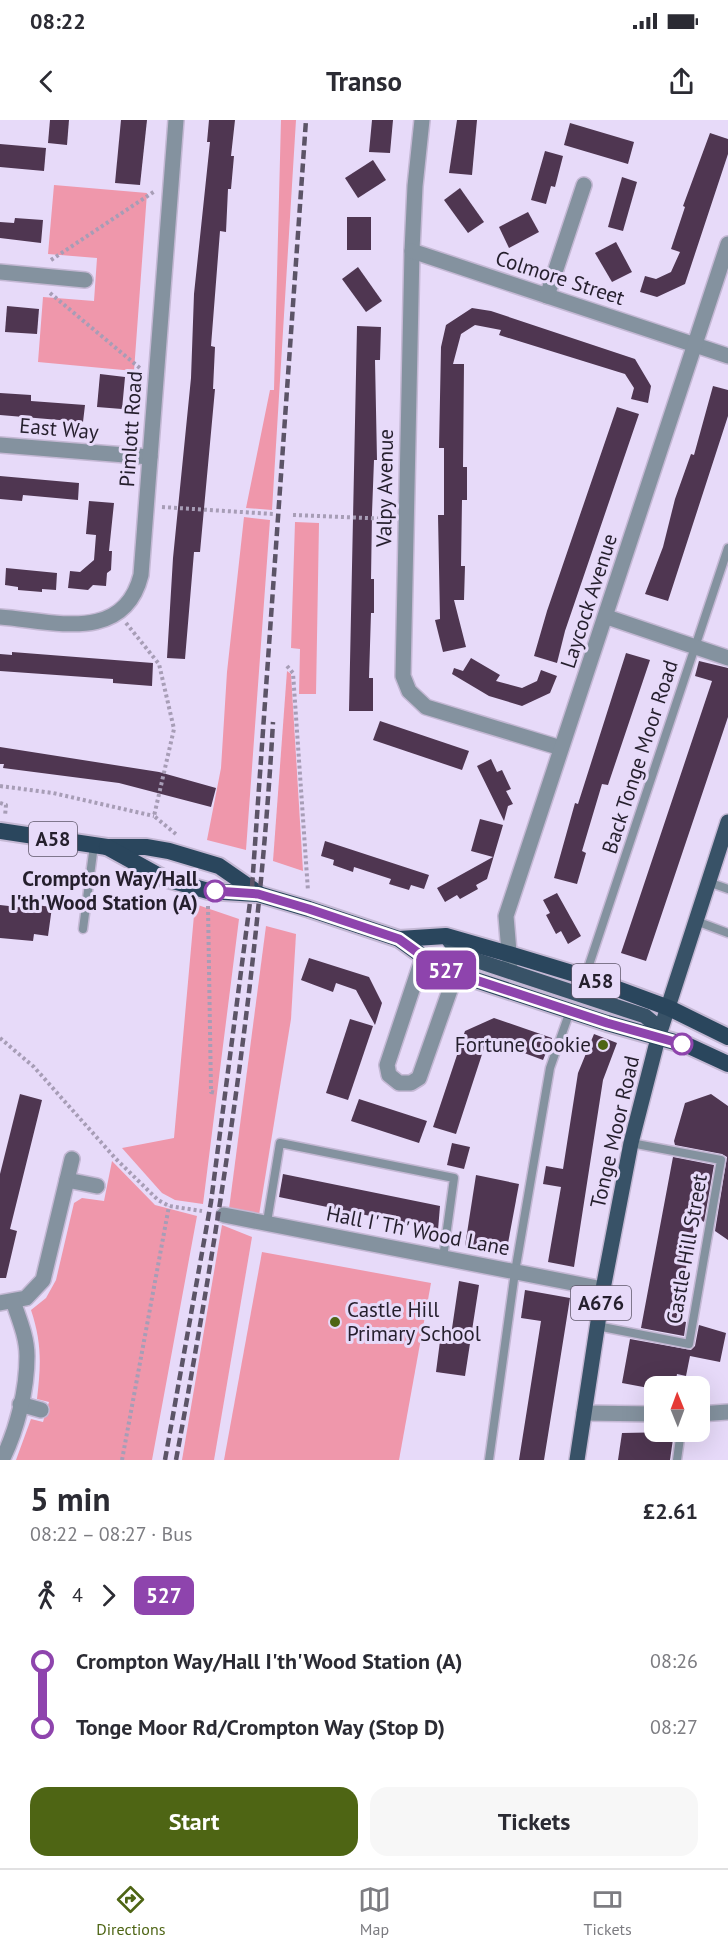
<!DOCTYPE html>
<meta charset="utf-8">
<style>
:root{--surface:#fff;--page:#f7f7f7;--text:#2b2b33;--muted:#7c7c81;--line:#e1e1e2;--accent:#4e6514}
body{margin:0;font-family:"PT Sans",sans-serif;background:var(--page);color:var(--text);height:100vh;display:flex;flex-direction:column;font-size:22px;white-space:nowrap}
*{box-sizing:border-box;margin:0}
p{font-size:20px;color:var(--muted)}
.icon{flex:none;width:33px;height:33px;fill:none;stroke:currentColor;stroke-width:2;stroke-linecap:round;stroke-linejoin:round}
.map{position:relative;height:1340px;overflow:hidden}
.drawer{display:flex;flex-direction:column;background:var(--surface);flex:1}
.drawer>*{flex:none}
.badge{padding:0 12px;border-radius:9px;font-size:21px;line-height:39px}
.needle{width:39px;rotate:359deg}
.buttons{position:absolute;left:644px;top:1256px;display:grid;gap:12px}
.buttons a{display:grid;place-items:center;width:66px;height:66px;border-radius:12px;background:var(--surface);box-shadow:0 6px 24px #0002;font-size:30px}
.map>.badge{position:absolute;translate:-50% -50%;box-shadow:0 0 0 3px #fff}
.legs{display:flex;align-items:center;gap:9px;height:66px;padding:0 30px;font-size:20px}
.legs p{margin-inline-start:auto}
.head{display:flex;align-items:center;justify-content:space-between;height:102px;padding:0 30px}
h1{font-size:33px;font-weight:600;line-height:45px}
.button{display:flex;gap:12px;margin-top:auto;padding:12px 30px}
.button a{flex:1;height:69px;border-radius:18px;background:var(--accent);color:#fff;font-size:24px;font-weight:600;line-height:69px;text-align:center}
.button a+a{background:var(--page);color:var(--text)}
ul{padding:0 30px;list-style:none}
li{display:flex;align-items:center;gap:21px;height:66px;font-size:22px}
li i{display:grid;place-items:center;width:9px;height:100%;margin:0 8px;background:currentColor}
li i::after{content:'';width:15px;height:15px;margin:-8px;border:4px solid;border-radius:50%;background:var(--surface)}
li p{margin-inline-start:auto}
li:first-child i{background:linear-gradient(#0000 50%,currentColor 0)}
li:last-child i{background:linear-gradient(currentColor 50%,#0000 0)}
.status{display:flex;justify-content:space-between;align-items:center;height:42px;padding:0 30px;background:var(--surface);direction:ltr}
.status svg{height:16px;fill:currentColor}
header{display:flex;justify-content:space-between;align-items:center;height:78px;padding:0 30px;background:var(--surface);font-size:27px;font-weight:600}
.tabs{display:flex;justify-content:space-around;align-items:center;height:84px;border-top:2px solid var(--line);background:var(--surface);font-size:16px;color:var(--muted)}
.tabs a{display:grid;justify-items:center;gap:3px}
.tabs .selected{color:var(--accent)}
.map>svg:first-child{display:block}
.green{fill:#ef97ab}
.building{fill:#4f3651}
.lines{fill:none;stroke-linecap:round;stroke-linejoin:round}
.service-casing{stroke:#c4b8d4;stroke-width:11}
.minor-casing{stroke:#c4b8d4;stroke-width:18}
.primary-casing{stroke:#c4b8d4;stroke-width:18}
.trunk-casing{stroke:#c4b8d4;stroke-width:20}
.path{stroke:#a79db6;stroke-width:4;stroke-dasharray:3 3;stroke-linecap:butt}
.service{stroke:#84929f;stroke-width:8}
.minor{stroke:#84929f;stroke-width:15}
.primary{stroke:#385267;stroke-width:15}
.trunk{stroke:#2a465d;stroke-width:16}
.rail{stroke:#5c5467;stroke-width:4.5;stroke-dasharray:9 4.5;stroke-linecap:butt}
.line-1-casing{stroke:#fff;stroke-width:14}
.line-1{stroke:#8e44ad;stroke-width:9}
.stop-1-dot{fill:#fff;stroke:#8e44ad;stroke-width:3}
.poi-dot{fill:#4e6514;stroke:#e7daf9;stroke-width:2}
.labels{text-anchor:middle;stroke-width:6;stroke-linejoin:round;paint-order:stroke}
.shield{fill:#e7daf9;stroke:#5f576a;stroke-width:1.5}
.shield-label{font-size:20px;font-weight:bold;fill:#251f2d}
.street-label{font-size:21px;fill:#251f2d;stroke:#e7daf9}
.stop-label{font-size:21px;font-weight:bold;fill:#251f2d;stroke:#e7daf9;text-anchor:end}
.poi-label{font-size:21px;fill:#251f2d;stroke:#e7daf9;text-anchor:end}
</style>
<div class="status"><b>08:22</b><svg viewBox="0 0 49 12"><path d="M0 12V9h3v3zM5 12V6h3v6zM10 12V3h3v9zM15 12V0h3v12zM26 1h20v11H26zM47 4h2v5h-2z"/></svg></div>
<header><svg class="icon" aria-label="back" viewBox="0 0 24 24"><path d="M15 5l-7 7 7 7"/></svg>Transo<svg class="icon" aria-label="share" viewBox="0 0 24 24"><path d="M12 15V3M7 8l5-5 5 5M5 13v7h14v-7"/></svg></header>
<div class="map">
<svg width="728" height="1340" viewBox="0 0 728 1340">
<rect width="100%" height="100%" fill="#e7daf9"/>
<!-- green -->
<g class="green">
<polygon points="281,0 296,0 272,390 246,388 270,270 274,270"/>
<polygon points="54,65 147,73 134,251 38,242 43,177 94,181 97,138 48,134"/>
<polygon points="244,397 270,400 246,730 207,720 221,648 227,552"/>
<polygon points="295,402 319,403 316,574 299,574 300,529 291,528"/>
<polygon points="287,551 291,554 303,751 273,741"/>
<polygon points="195,784 239,799 203,1084 175,1080 162,1073 122,1028 174,1018"/>
<polygon points="266,806 296,814 291,899 259,1095 229,1089"/>
<path d="M 112,1041 L 155,1085 L 197,1096 L 152,1340 L 16,1340 L 31,1299 L 43,1302 L 49,1282 L 37,1279 C 41,1245 42,1223 31,1190 L 46,1178 L 56,1160 L 74,1083 L 82,1078 L 104,1081 Z"/>
<polygon points="222,1105 252,1117 214,1340 182,1340"/>
<polygon points="262,1132 431,1163 399,1340 224,1340"/>
</g>
<!-- building -->
<g class="building">
<polygon points="50,0 69,0 67,25 48,23"/>
<polygon points="121,0 147,0 140,65 115,63"/>
<polygon points="209,0 235,0 231,36 234,36 231,69 228,69 226,112 220,111 211,226 215,227 213,269 215,269 200,432 194,432 185,539 167,538 173,438 191,258 194,174 210,22 207,22"/>
<polygon points="372,0 393,0 390,33 369,32"/>
<polygon points="457,0 477,0 472,55 449,53"/>
<polygon points="570,3 634,22 628,44 564,25"/>
<polygon points="710,13 728,19 728,34 685,164 657,177 640,172 645,156 656,159 671,152 680,132 671,129 685,87 683,86"/>
<polygon points="0,24 46,28 44,51 0,47"/>
<polygon points="545,31 563,36 555,67 551,66 546,84 531,80"/>
<polygon points="373,40 386,60 358,78 345,58"/>
<polygon points="622,57 637,62 623,111 608,107"/>
<polygon points="460,68 484,102 468,113 444,80"/>
<polygon points="528,92 539,112 509,128 499,107"/>
<rect x="347" y="97" width="24" height="33"/>
<polygon points="15,98 43,100 41,123 0,118 0,102 14,103"/>
<polygon points="616,122 632,152 612,162 595,133"/>
<polygon points="358,147 382,181 366,192 342,159"/>
<polygon points="7,186 39,189 37,214 5,212"/>
<polygon points="472,188 491,191 635,239 651,266 648,283 631,279 634,268 625,254 499,215 501,210 475,205 461,214 453,244 464,244 463,347 467,347 467,380 462,380 461,446 465,446 464,480 454,480 466,527 443,532 435,500 440,499 438,395 444,395 444,328 439,328 441,227 446,205"/>
<polygon points="357,206 381,207 380,240 375,240 377,340 374,340 372,393 371,459 374,459 374,493 371,493 369,558 373,558 373,591 349,591"/>
<polygon points="100,254 125,257 122,289 97,287"/>
<polygon points="713,266 728,270 728,296 668,481 645,474 663,427 675,379 691,334 694,335"/>
<polygon points="0,273 31,275 31,281 85,285 83,302 0,295"/>
<polygon points="617,287 639,294 565,511 557,543 534,536 547,491"/>
<polygon points="0,356 79,363 78,380 23,375 22,381 0,379"/>
<polygon points="89,381 114,383 109,431 112,431 111,450 107,453 106,466 93,465 88,470 68,468 70,451 80,452 94,440 96,415 86,414"/>
<polygon points="6,448 57,453 56,470 42,469 42,472 18,470 18,467 5,465"/>
<polygon points="12,532 153,543 152,566 113,563 113,559 0,551 0,534 12,535"/>
<polygon points="626,533 650,540 608,665 602,664 582,731 586,733 577,764 554,758 575,683 578,684"/>
<polygon points="471,538 500,555 496,561 522,568 537,561 541,550 557,556 550,573 522,586 489,576 452,554 454,548 463,551"/>
<polygon points="699,541 728,548 728,597 646,841 621,833 712,561 695,556"/>
<polygon points="380,601 469,631 462,650 373,620"/>
<polygon points="0,627 159,652 216,668 211,687 119,663 3,648 4,644 0,644"/>
<polygon points="491,639 497,652 502,650 511,669 506,671 513,684 508,686 504,701 477,646"/>
<polygon points="480,699 503,705 487,759 476,765 478,769 460,779 457,775 445,782 437,768 493,737 471,731"/>
<polygon points="325,721 429,755 424,769 411,765 409,770 389,764 391,759 354,747 353,752 333,745 334,740 321,736"/>
<polygon points="557,773 581,816 568,824 561,811 556,814 546,795 550,793 543,780"/>
<polygon points="0,785 35,789 35,785 52,787 48,816 34,814 33,821 0,818"/>
<polygon points="309,838 369,857 382,883 375,905 356,870 336,863 333,872 301,860"/>
<polygon points="494,898 552,918 543,940 487,919 456,1014 433,1007 465,911"/>
<polygon points="350,899 373,906 348,980 326,973"/>
<polygon points="594,914 617,923 603,960 574,1147 548,1142 561,1067 543,1064 546,1046 563,1049 578,953"/>
<polygon points="20,974 42,980 10,1109 17,1111 6,1158 0,1158 0,1054"/>
<polygon points="711,974 728,986 728,1120 715,1111 727,1037 722,1034 675,1025 674,1021 685,983"/>
<polygon points="359,979 427,1001 419,1023 351,1001"/>
<polygon points="452,1023 470,1027 464,1049 447,1045"/>
<polygon points="673,1037 714,1045 704,1102 696,1096 676,1200 686,1202 684,1216 641,1208"/>
<polygon points="283,1054 440,1086 438,1110 279,1077"/>
<polygon points="476,1055 519,1064 506,1134 465,1126"/>
<polygon points="459,1161 479,1165 465,1256 436,1252 440,1221 450,1222"/>
<polygon points="525,1170 570,1178 544,1340 519,1340 541,1201 521,1198"/>
<polygon points="699,1205 726,1213 720,1242 690,1236 686,1256 677,1254 675,1266 654,1266 654,1269 622,1263 630,1219 691,1230 695,1226"/>
<polygon points="674,1312 670,1340 618,1340 622,1313"/>
</g>
<g class="lines">
<!-- service casing -->
<g class="service-casing">
<g id="service">
<polyline points="708,762 728,769"/>
<polyline points="696,801 728,813"/>
<polyline points="83,809 94,725"/>
<polyline points="585,857 728,428"/>
<polyline points="267,1102 280,1023 454,1058 443,1138"/>
<polyline points="597,1206 689,1224 721,1040 631,1023"/>
<polyline points="489,1340 515,1152 550,948 570,891"/>
<polyline points="677,1340 681,1311"/>
</g>
</g>
<!-- minor casing -->
<g class="minor-casing">
<g id="minor">
<polyline points="422,0 415,66 412,131 403,556 409,571 426,587 561,628"/>
<polyline points="412,131 728,236"/>
<polyline points="0,152 85,160"/>
<polyline points="547,176 584,65"/>
<polyline points="0,325 150,337"/>
<path d="M 0,497 C 53,501 124,524 141,455 L 176,0"/>
<polyline points="607,497 728,538"/>
<polyline points="423,837 387,945 389,955 399,963 411,963 419,958 456,853"/>
<polyline points="510,844 506,796 728,124"/>
<polyline points="67,1060 97,1066"/>
<polyline points="224,1095 603,1169"/>
<polyline points="0,1183 26,1178 43,1160 72,1039"/>
<polyline points="20,1284 41,1290"/>
<polyline points="584,1293 654,1294"/>
<polyline points="699,1294 728,1292"/>
<path d="M 2,1340 C 17,1310 27,1270 27,1236 C 27,1217 19,1199 13,1181"/>
</g>
</g>
<!-- primary casing -->
<g class="primary-casing">
<g id="primary">
<polyline points="446,816 460,835 645,896 657,906 658,918"/>
<polyline points="577,1340 603,1169 631,1023 658,918 728,702"/>
</g>
</g>
<!-- trunk casing -->
<g class="trunk-casing">
<g id="trunk">
<polyline points="0,711 107,727 146,727 169,731 219,746 258,773"/>
<polyline points="107,727 163,758 208,771 258,774 309,789 399,819 439,848 607,903 689,926 728,944"/>
<polyline points="399,819 446,816 509,834 585,857 669,888 728,917"/>
</g>
</g>
<!-- path -->
<g class="path">
<polyline points="51,140 155,71"/>
<polyline points="50,173 141,249"/>
<polyline points="162,387 273,394"/>
<polyline points="293,395 391,399"/>
<polyline points="126,503 159,544 174,609 154,696 177,715"/>
<polyline points="287,546 293,553 308,771"/>
<polyline points="0,666 53,673 154,696"/>
<polyline points="0,683 6,685 5,696"/>
<polyline points="208,786 211,972 216,973"/>
<polyline points="0,918 34,947 116,1039 158,1080 169,1086 202,1091"/>
<polyline points="122,1340 169,1086"/>
</g>
<!-- service -->
<use href="#service" class="service"/>
<!-- minor -->
<use href="#minor" class="minor"/>
<!-- primary -->
<use href="#primary" class="primary"/>
<!-- trunk -->
<use href="#trunk" class="trunk"/>
<!-- rail -->
<g class="rail">
<polyline points="165,1340 211,1082 252,767 306,0"/>
<path d="M 176,1340 C 221,1096 259,850 273,602"/>
</g>
</g>
<g class="lines">
<!-- line-1 casing -->
<g class="line-1-casing">
<polyline id="line-1" points="215,771 258,774 309,789 399,819 439,848 607,903 682,924"/>
</g>
<!-- line-1 -->
<use href="#line-1" class="line-1"/>
</g>
<!-- markers -->
<g class="stop-1-dot">
<circle cx="215" cy="771" r="10"/>
<circle cx="682" cy="924" r="10"/>
</g>
<g class="poi-dot">
<circle cx="603" cy="925" r="6"/>
<circle cx="335" cy="1202" r="6"/>
</g>
<g class="labels">
<!-- shield labels -->
<g class="shield">
<rect x="29" y="702" width="48" height="34" rx="4.5"/>
<rect x="572" y="844" width="48" height="34" rx="4.5"/>
<rect x="571" y="1166" width="60" height="34" rx="4.5"/>
</g>
<g class="shield-label">
<text x="53" y="726">A58</text>
<text x="596" y="868">A58</text>
<text x="601" y="1190">A676</text>
</g>
<!-- street labels -->
<g class="street-label">
<text transform="translate(560 158) rotate(18)" y="7">Colmore Street</text>
<text transform="translate(59 309) rotate(5)" y="7">East Way</text>
<text transform="translate(131 309) rotate(-86)" y="7">Pimlott Road</text>
<text transform="translate(385 368) rotate(-89)" y="7">Valpy Avenue</text>
<text transform="translate(589 481) rotate(-72)" y="7">Laycock Avenue</text>
<text transform="translate(640 637) rotate(-72)" y="7">Back Tonge Moor Road</text>
<text transform="translate(615 1012) rotate(-77)" y="7">Tonge Moor Road</text>
<text transform="translate(418 1111) rotate(11)" y="7">Hall I' Th' Wood Lane</text>
<text transform="translate(687 1129) rotate(-80)" y="7">Castle Hill Street</text>
</g>
<!-- stop labels -->
<g class="stop-label">
<text x="198" y="766">Crompton Way/Hall<tspan x="198" dy="24">I'th'Wood Station (A)</tspan></text>
</g>
<!-- poi labels -->
<g class="poi-label">
<text x="591" y="932">Fortune Cookie</text>
<text x="347" y="1197" text-anchor="start">Castle Hill<tspan x="347" dy="24">Primary School</tspan></text>
</g>
</g>
</svg>
<div class="buttons">
<a><svg class="needle" viewBox="-14 -14 28 28"><path d="M0-13l5 13h-10z" fill="#e53935"/><path d="M0 13l5-13h-10z" fill="#7c7c81"/></svg></a>
</div>
<b class="badge" style="left:446px;top:850px;background:#8e44ad;color:#fff">527</b>
</div>
<section class="drawer">
<div class="head"><div><h1>5 min</h1><p>08:22 – 08:27 · Bus</p></div><b>£2.61</b></div>
<div class="legs"><svg class="icon" aria-label="walk" viewBox="0 0 24 24"><circle cx="13" cy="4" r="2"/><path d="M13 8l-2 6 4 7M11 14l-3 7M7 12l3-4h3l4 4"/></svg>4<svg class="icon" aria-label="forward" viewBox="0 0 24 24"><path d="M9 5l7 7-7 7"/></svg><b class="badge" style="background:#8e44ad;color:#fff">527</b></div>
<ul>
<li><i style="color:#8e44ad"></i><b>Crompton Way/Hall I'th'Wood Station (A)</b><p>08:26</p></li>
<li><i style="color:#8e44ad"></i><b>Tonge Moor Rd/Crompton Way (Stop D)</b><p>08:27</p></li>
</ul>
<div class="button"><a>Start</a><a>Tickets</a></div>
</section>
<nav class="tabs">
<a class="selected"><svg class="icon" aria-label="directions" viewBox="0 0 24 24"><path d="M12 3l9 9-9 9-9-9zM9 14v-3h6M13 9l2 2-2 2"/></svg>Directions</a>
<a><svg class="icon" aria-label="map" viewBox="0 0 24 24"><path d="M3 6l6-2 6 2 6-2v14l-6 2-6-2-6 2zM9 4v14M15 6v14"/></svg>Map</a>
<a><svg class="icon" aria-label="tickets" viewBox="0 0 24 24"><path d="M3 7h18v10H3zM15 7v10"/></svg>Tickets</a>
</nav>
